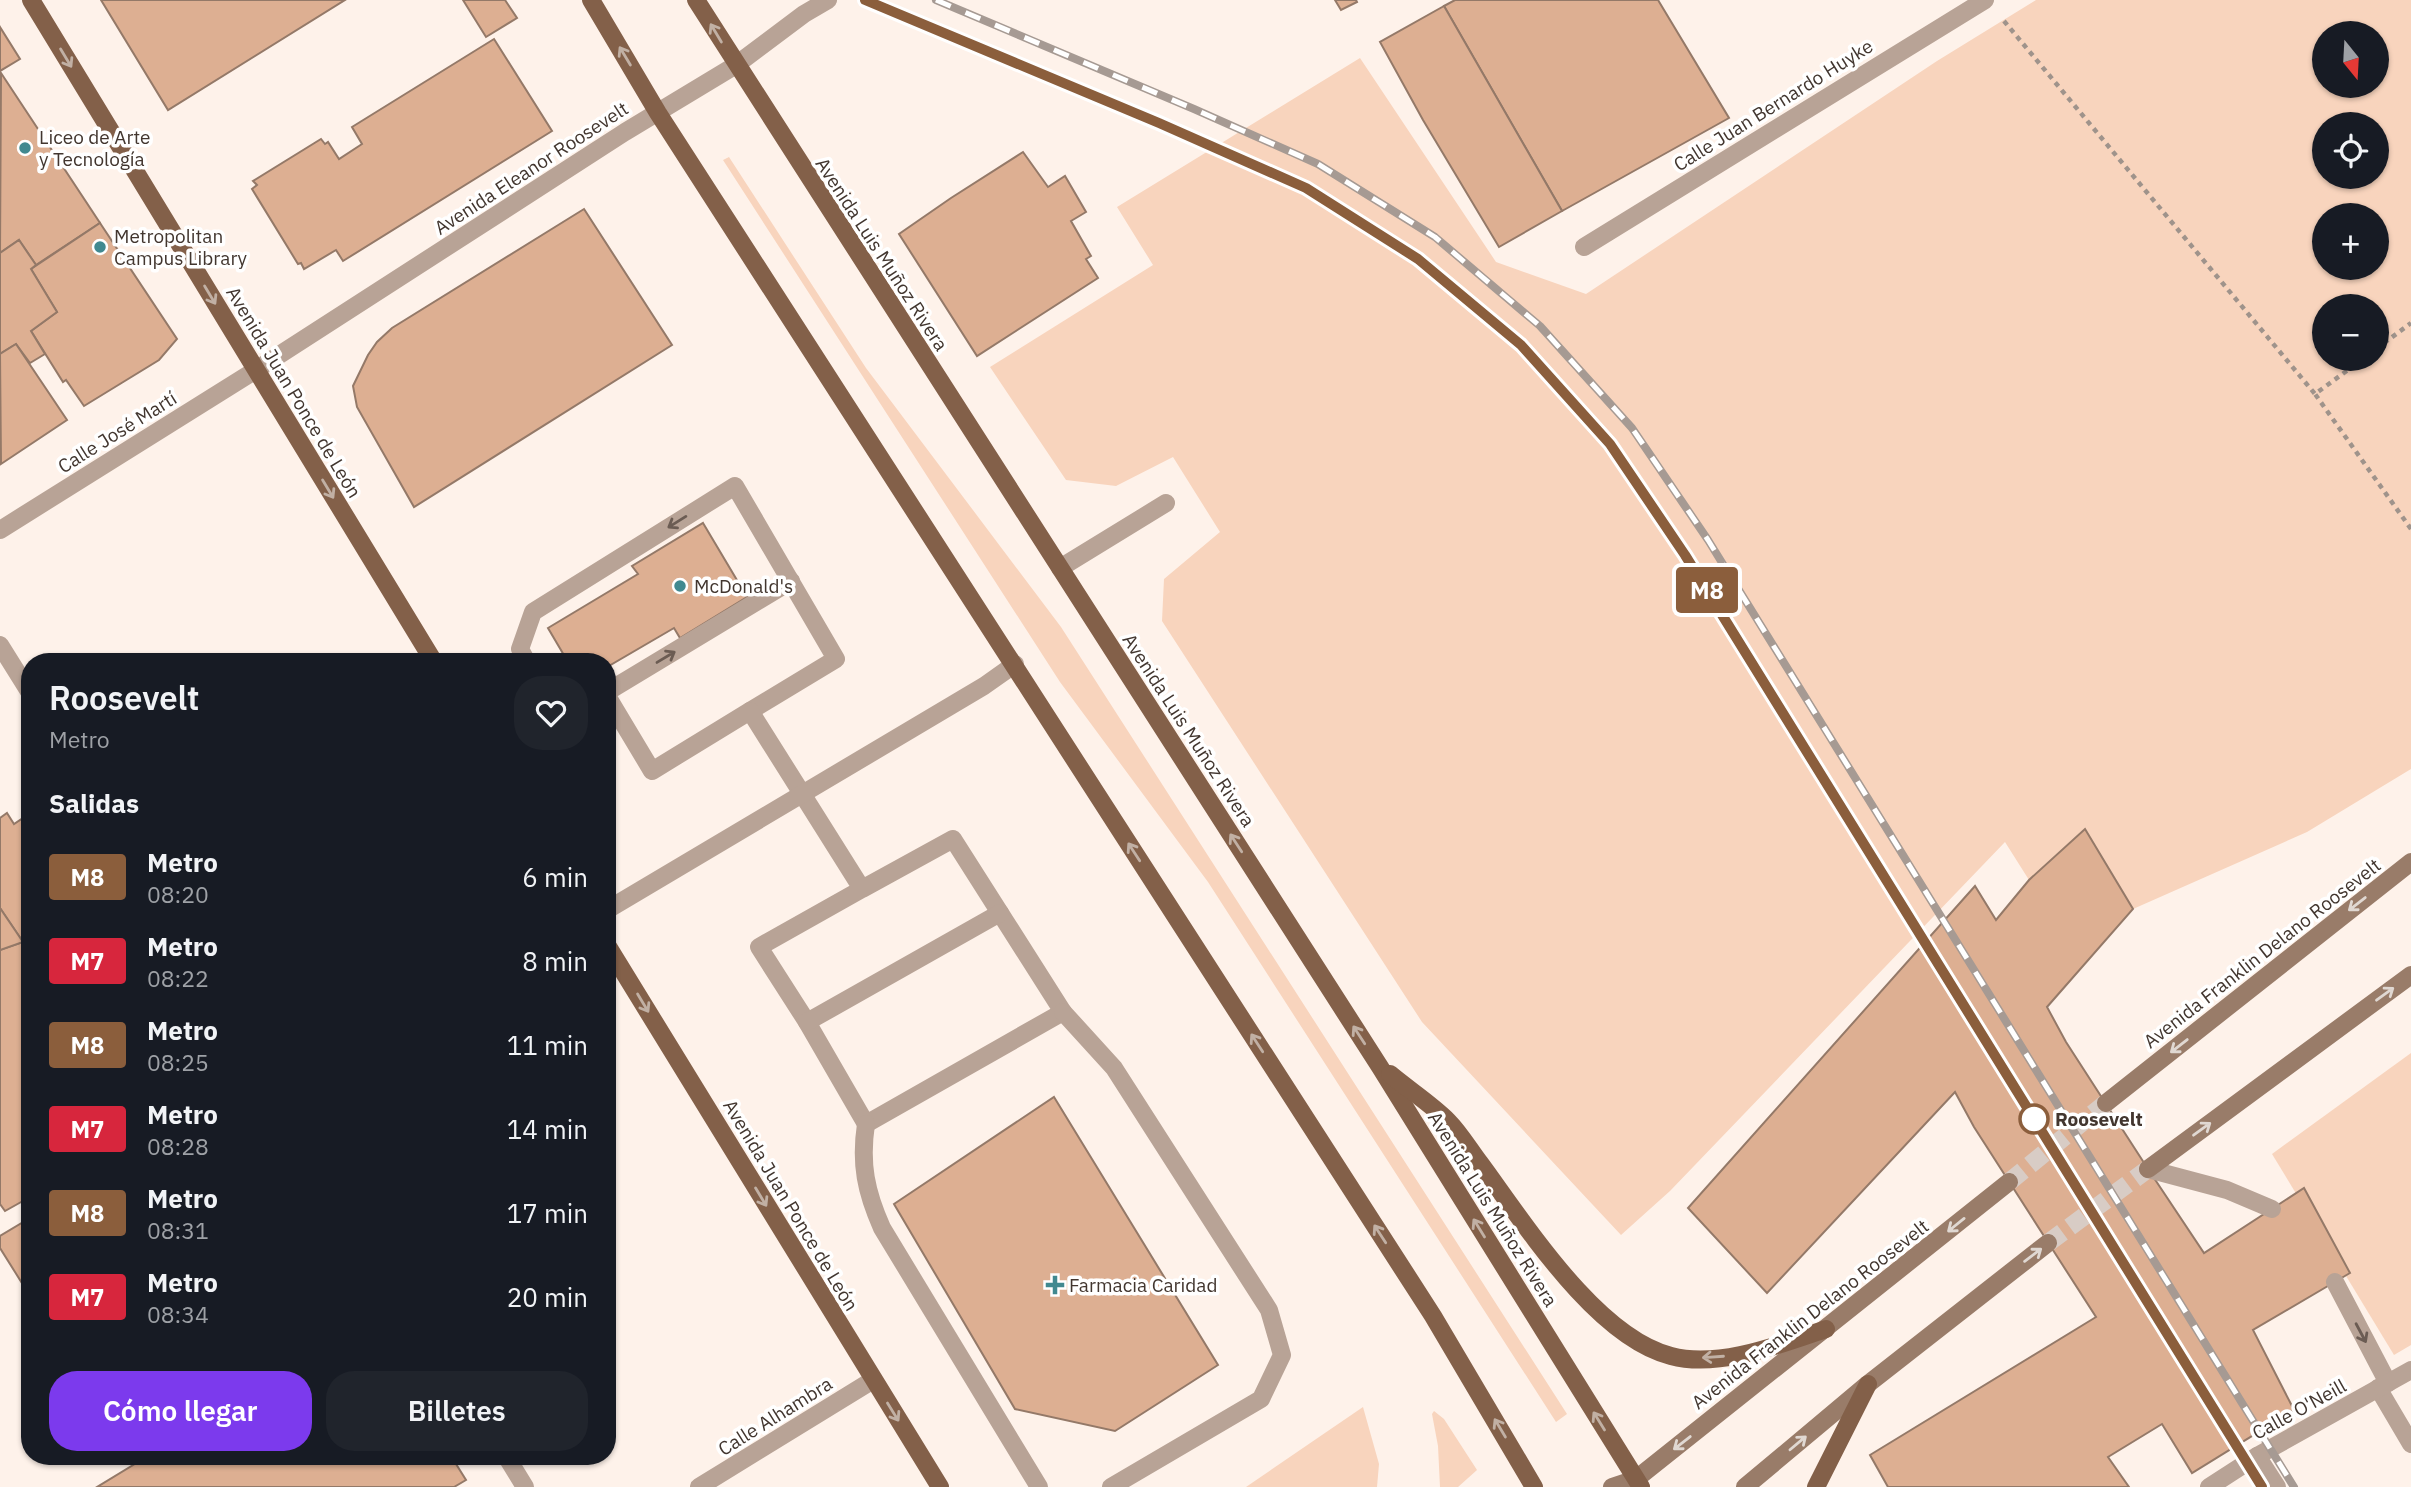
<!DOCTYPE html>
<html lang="es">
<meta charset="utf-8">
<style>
:root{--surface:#171b24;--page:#20242c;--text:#f1f3f6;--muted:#9ea1a6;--accent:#7c3aed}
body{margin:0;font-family:"IBM Plex Sans",sans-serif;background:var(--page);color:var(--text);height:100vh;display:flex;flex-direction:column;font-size:26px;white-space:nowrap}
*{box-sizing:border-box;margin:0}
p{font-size:23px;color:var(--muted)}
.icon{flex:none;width:38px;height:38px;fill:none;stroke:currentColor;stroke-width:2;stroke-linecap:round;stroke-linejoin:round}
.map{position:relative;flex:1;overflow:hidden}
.details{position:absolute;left:21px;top:653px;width:595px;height:812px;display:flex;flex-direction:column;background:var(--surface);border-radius:28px;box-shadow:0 2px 5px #0004}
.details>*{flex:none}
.badge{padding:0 14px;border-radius:5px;font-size:24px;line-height:46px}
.needle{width:46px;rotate:162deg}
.fabs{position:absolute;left:2312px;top:21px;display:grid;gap:14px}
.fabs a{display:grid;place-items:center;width:77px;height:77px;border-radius:50%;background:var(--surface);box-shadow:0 2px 5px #0004;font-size:35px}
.map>.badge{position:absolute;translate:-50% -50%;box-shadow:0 0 0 4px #fff}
h2{padding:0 28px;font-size:26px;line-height:63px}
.round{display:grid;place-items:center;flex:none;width:74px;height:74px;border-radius:28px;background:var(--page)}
.head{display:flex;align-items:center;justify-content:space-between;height:119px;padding:0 28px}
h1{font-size:33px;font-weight:600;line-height:52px}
.action{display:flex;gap:14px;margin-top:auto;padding:14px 28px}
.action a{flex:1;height:80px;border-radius:28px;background:var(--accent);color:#fff;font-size:28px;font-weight:600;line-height:80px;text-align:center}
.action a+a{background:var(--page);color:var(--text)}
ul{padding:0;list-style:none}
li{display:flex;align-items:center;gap:21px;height:84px;padding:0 28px}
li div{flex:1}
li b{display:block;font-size:26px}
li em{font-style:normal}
li .badge{min-width:77px;font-weight:700;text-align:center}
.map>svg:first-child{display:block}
.green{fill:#f8d4bd;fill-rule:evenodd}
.building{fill:#ddaf92;stroke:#947968;stroke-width:2}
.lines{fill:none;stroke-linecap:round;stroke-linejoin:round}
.secondary-tunnel{stroke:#d8ccc5;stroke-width:18;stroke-dasharray:18 9;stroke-linecap:butt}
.path{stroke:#9f938b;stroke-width:4.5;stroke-dasharray:5 5;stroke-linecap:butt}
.service{stroke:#b8a396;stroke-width:18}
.minor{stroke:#b8a396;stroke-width:18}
.tertiary{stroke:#b8a396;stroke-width:18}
.secondary{stroke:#997c69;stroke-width:18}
.primary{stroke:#836049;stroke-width:18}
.rail-casing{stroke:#a69a93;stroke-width:8}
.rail{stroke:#fff;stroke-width:5;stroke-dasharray:16;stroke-linecap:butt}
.oneway{stroke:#c1b0a4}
.oneway2{stroke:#6b5c53}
.oneway3{stroke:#e0d8d2}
.line-casing{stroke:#fff;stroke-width:16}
.line{stroke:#8b5e3c;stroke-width:10}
.poi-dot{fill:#418990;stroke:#fff;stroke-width:2.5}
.stop-dot{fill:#fff;stroke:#8b5e3c;stroke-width:3.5}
.labels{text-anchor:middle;stroke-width:7;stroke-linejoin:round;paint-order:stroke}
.street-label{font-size:19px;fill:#42362f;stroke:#fff}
.poi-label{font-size:19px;fill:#42362f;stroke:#fff;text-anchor:start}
.stop-label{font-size:19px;font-weight:bold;fill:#42362f;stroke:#fff;text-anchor:start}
</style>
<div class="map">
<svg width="2411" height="1487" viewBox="0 0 2411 1487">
<rect width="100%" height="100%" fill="#fef2ea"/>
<!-- green -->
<g class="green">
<path d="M 2036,0 L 2411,0 L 2411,769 L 2307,832 L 2133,909 L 2085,830 L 2029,880 L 2005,842 L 1670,1191 L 1621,1235 L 1422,1022 L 1162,621 L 1164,579 L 1220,532 L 1173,457 L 1116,486 L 1066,480 L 990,367 L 1153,265 L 1117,207 L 1360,58 L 1496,262 L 1586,294 L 1937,61 ZM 2324,33 L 2376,33 L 2376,86 L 2324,86 ZM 2324,124 L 2376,124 L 2376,177 L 2324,177 ZM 2324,215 L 2376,215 L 2376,268 L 2324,268 ZM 2324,306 L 2376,306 L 2376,359 L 2324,359 Z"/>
<polygon points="729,157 866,368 1061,627 1567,1414 1556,1422 1208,882 1060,682 723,160"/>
<polygon points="2411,1053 2411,1345 2394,1355 2272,1154"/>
<polygon points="1363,1407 1379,1464 1377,1487 1246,1487"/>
<polygon points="1434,1411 1444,1419 1477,1470 1458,1487 1440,1487 1438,1446 1432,1414"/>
</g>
<!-- building -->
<g class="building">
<polygon points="101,0 345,0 168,110"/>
<polygon points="463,0 505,0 517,18 486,37"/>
<polygon points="1335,0 1356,0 1357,2 1341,10"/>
<polygon points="1455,0 1658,0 1729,118 1562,211 1444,6"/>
<polygon points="1444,6 1562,211 1499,247 1423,120 1380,42"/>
<polygon points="0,27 20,59 0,71"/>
<polygon points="494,39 552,131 343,261 336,250 304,269 301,263 298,264 252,189 257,185 253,181 321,139 325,144 328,142 339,159 362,144 352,127"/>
<polygon points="1,73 100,223 36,265 19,240 0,253"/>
<polygon points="1023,152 1048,187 1065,176 1086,212 1071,221 1091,256 1086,259 1098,278 977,356 899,234 951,198"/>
<polygon points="584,209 672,345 414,507 357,407 353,386 368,355 377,342 392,328"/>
<polygon points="100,223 177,339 159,360 84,406 66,380 63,382 31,331 57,312 31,269"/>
<polygon points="19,240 36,265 31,269 57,312 31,331 45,354 30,363 16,344 0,354 0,253"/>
<polygon points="16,344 67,420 1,464 0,354"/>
<polygon points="703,523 747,597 680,638 674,628 607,667 607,662 568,662 548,628 638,574 632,566"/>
<polygon points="7,813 14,824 26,816 30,823 30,1197 5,1211 0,1204 0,950 23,942 0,908 0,818"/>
<polygon points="2085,829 2133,909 2047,1007 2066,1042 2148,1169 2204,1253 2304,1188 2350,1273 2253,1330 2294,1410 2192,1473 2162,1424 2108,1457 2129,1487 1888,1487 1870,1455 2096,1317 1974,1127 1955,1092 1767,1293 1688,1208 1975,886 1996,920 2029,880"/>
<polygon points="0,908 23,942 0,950"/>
<polygon points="1054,1097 1218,1365 1115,1431 1015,1409 894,1204"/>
<polygon points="30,1218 30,1296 0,1248 0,1236"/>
<polygon points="148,1456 451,1456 466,1480 454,1487 97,1487"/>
</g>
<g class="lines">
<!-- secondary-tunnel -->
<g class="secondary-tunnel">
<polyline points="2009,1182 2106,1103"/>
<polyline points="2048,1243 2148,1169"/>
</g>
<!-- path -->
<g class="path">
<polyline points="2004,21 2315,394"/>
<polyline points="2376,349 2411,323"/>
<polyline points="2363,359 2315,394 2411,529"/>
</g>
<!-- service -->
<g class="service">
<polyline points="0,645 30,693"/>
<polyline points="527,662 520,649 533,612 735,486 836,659 750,711"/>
<polyline points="607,692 791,581"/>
<polyline points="607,696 652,771 750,711 862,889 953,839 1063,1012 866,1124 807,1022 759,947 862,889"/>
<polyline points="1063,1012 1114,1068 1269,1310 1282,1355 1261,1399 1111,1487"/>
<polyline points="807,1022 1000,913"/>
<path d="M 866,1124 C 860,1164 866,1192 882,1228 L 1039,1487"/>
<polyline points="2148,1169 2227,1190 2272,1209"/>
<polyline points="2335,1282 2388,1383"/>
<polyline points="2378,1388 2411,1444"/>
<polyline points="506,1456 525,1487"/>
<polyline points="2257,1456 2277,1487"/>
</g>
<!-- minor -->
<g class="minor">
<polyline points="1584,247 1985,0"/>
<polyline points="0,530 256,370"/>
<polyline points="1060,568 1166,503"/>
<polyline points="607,910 984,686 1015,664"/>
<polyline points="699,1487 873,1380"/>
<polyline points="2209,1487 2257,1456 2411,1370"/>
</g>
<!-- tertiary -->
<polyline class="tertiary" points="256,370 625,132 736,65 804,14 828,0"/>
<!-- secondary -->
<g class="secondary">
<polyline points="2106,1103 2411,862"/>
<polyline points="2148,1169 2411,975"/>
<polyline points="1612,1487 1636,1479"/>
<polyline points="1629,1487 1636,1479 2009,1182"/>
<polyline points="1745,1487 1868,1384 2048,1243"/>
</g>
<!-- primary -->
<g class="primary">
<polyline points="31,0 434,662"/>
<polyline points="591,0 658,113 1433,1316 1534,1487"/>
<polyline points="696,0 1380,1067 1641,1487"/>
<polyline points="607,945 940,1487"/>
<path d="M 1390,1074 C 1409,1090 1431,1104 1448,1121 C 1460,1133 1470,1150 1480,1163 C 1525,1224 1596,1337 1671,1356 C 1719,1369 1781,1344 1826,1329"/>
<polyline points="1816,1487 1868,1384"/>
</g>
<!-- rail casing -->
<g class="rail-casing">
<g id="rail">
<polyline points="865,0 1183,134 1306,188 1418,259 1521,345 1610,444 1685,555 2262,1487"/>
<polyline points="936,0 1194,109 1318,164 1435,237 1540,326 1632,428 1708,540 2294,1487"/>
</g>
</g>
<!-- rail -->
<use href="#rail" class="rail"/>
</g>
<!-- one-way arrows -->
<defs><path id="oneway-shaft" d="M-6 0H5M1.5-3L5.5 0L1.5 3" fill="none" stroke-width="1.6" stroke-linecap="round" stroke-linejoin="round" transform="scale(1.75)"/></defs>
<g class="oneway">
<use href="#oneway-shaft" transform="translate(716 33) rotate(-121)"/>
<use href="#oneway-shaft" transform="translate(625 56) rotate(-121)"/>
<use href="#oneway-shaft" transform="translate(66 58) rotate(59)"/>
<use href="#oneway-shaft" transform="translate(210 295) rotate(59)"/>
<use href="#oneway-shaft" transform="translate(328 489) rotate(59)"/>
<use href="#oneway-shaft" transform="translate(1236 843) rotate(-123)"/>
<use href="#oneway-shaft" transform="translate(1134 852) rotate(-123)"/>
<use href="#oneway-shaft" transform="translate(643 1003) rotate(59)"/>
<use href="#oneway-shaft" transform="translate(1359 1035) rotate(-123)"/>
<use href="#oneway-shaft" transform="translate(1257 1043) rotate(-123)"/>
<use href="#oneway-shaft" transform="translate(761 1197) rotate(59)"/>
<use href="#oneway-shaft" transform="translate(1479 1228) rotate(-122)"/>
<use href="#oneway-shaft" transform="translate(1380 1234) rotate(-123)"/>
<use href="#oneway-shaft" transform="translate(1713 1357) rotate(176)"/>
<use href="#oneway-shaft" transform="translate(893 1412) rotate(58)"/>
<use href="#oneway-shaft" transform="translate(1599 1421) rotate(-122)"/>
<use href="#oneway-shaft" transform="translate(1500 1428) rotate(-121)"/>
</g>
<g class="oneway2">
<use href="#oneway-shaft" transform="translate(677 522) rotate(148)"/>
<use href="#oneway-shaft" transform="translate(666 657) rotate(-31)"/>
<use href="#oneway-shaft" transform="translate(2361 1333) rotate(62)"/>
</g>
<g class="oneway3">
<use href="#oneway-shaft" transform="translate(2357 904) rotate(142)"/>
<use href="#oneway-shaft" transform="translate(2385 994) rotate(-36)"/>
<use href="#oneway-shaft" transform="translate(2179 1046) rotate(142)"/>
<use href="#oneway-shaft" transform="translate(2202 1129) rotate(-36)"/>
<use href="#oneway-shaft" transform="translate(1956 1225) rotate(141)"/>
<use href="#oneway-shaft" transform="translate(2033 1255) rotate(-37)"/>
<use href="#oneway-shaft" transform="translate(1682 1443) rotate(142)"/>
<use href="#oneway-shaft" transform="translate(1798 1443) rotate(-40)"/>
</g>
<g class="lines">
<!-- line casing -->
<g class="line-casing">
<polyline id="line" points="865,0 1159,123 1306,188 1418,259 1521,345 1592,424 1610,444 1685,555 2262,1487"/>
</g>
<!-- line -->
<use href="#line" class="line"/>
</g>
<!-- markers -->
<g class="poi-dot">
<circle cx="25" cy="148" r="7"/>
<circle cx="100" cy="247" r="7"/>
<circle cx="680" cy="586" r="7"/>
<path d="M1051.5 1274.5h7v7h7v7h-7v7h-7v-7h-7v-7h7z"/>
</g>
<circle class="stop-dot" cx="2034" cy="1119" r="14"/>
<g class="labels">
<!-- street labels -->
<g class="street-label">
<text transform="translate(1773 105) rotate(-32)" y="7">Calle Juan Bernardo Huyke</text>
<text transform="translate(531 168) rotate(-33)" y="7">Avenida Eleanor Roosevelt</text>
<text transform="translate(882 254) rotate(57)" y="7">Avenida Luis Muñoz Rivera</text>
<text transform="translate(294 392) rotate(59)" y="7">Avenida Juan Ponce de León</text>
<text transform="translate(117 432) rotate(-32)" y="7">Calle José Martí</text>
<text transform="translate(1189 730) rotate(57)" y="7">Avenida Luis Muñoz Rivera</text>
<text transform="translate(2262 953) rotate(-38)" y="7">Avenida Franklin Delano Roosevelt</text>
<text transform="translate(791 1205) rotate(59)" y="7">Avenida Juan Ponce de León</text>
<text transform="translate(1493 1209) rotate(58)" y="7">Avenida Luis Muñoz Rivera</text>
<text transform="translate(1810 1314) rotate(-38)" y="7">Avenida Franklin Delano Roosevelt</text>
<text transform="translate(2299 1409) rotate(-29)" y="7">Calle O'Neill</text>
<text transform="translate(775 1416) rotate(-32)" y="7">Calle Alhambra</text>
</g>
<!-- poi labels -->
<g class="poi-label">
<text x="39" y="144">Liceo de Arte<tspan x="39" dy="22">y Tecnología</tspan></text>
<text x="114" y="243">Metropolitan<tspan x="114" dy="22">Campus Library</tspan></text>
<text x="694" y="593">McDonald's</text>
<text x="1069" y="1292">Farmacia Caridad</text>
</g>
<!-- stop labels -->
<g class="stop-label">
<text x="2055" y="1126">Roosevelt</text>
</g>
</g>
</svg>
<div class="fabs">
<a><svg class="needle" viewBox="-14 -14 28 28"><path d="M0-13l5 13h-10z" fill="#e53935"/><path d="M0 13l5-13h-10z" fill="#9ea1a6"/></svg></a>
<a><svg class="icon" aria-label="locate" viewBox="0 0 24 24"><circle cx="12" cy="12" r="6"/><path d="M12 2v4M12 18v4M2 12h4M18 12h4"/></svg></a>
<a>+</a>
<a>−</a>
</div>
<b class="badge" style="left:1707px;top:590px;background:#8b5e3c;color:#fff">M8</b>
<section class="details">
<div class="head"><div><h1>Roosevelt</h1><p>Metro</p></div><a class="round"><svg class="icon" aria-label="heart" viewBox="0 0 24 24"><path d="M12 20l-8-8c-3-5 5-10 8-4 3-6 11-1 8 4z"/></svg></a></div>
<h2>Salidas</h2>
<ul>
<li><span class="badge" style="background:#8b5e3c;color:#fff">M8</span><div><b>Metro</b><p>08:20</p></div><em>6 min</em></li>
<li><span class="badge" style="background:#d7263d;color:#fff">M7</span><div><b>Metro</b><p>08:22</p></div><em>8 min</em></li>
<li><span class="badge" style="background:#8b5e3c;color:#fff">M8</span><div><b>Metro</b><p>08:25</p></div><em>11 min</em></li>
<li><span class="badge" style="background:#d7263d;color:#fff">M7</span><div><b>Metro</b><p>08:28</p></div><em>14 min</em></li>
<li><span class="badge" style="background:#8b5e3c;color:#fff">M8</span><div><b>Metro</b><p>08:31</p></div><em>17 min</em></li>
<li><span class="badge" style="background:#d7263d;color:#fff">M7</span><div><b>Metro</b><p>08:34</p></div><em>20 min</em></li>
</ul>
<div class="action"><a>Cómo llegar</a><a>Billetes</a></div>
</section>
</div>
